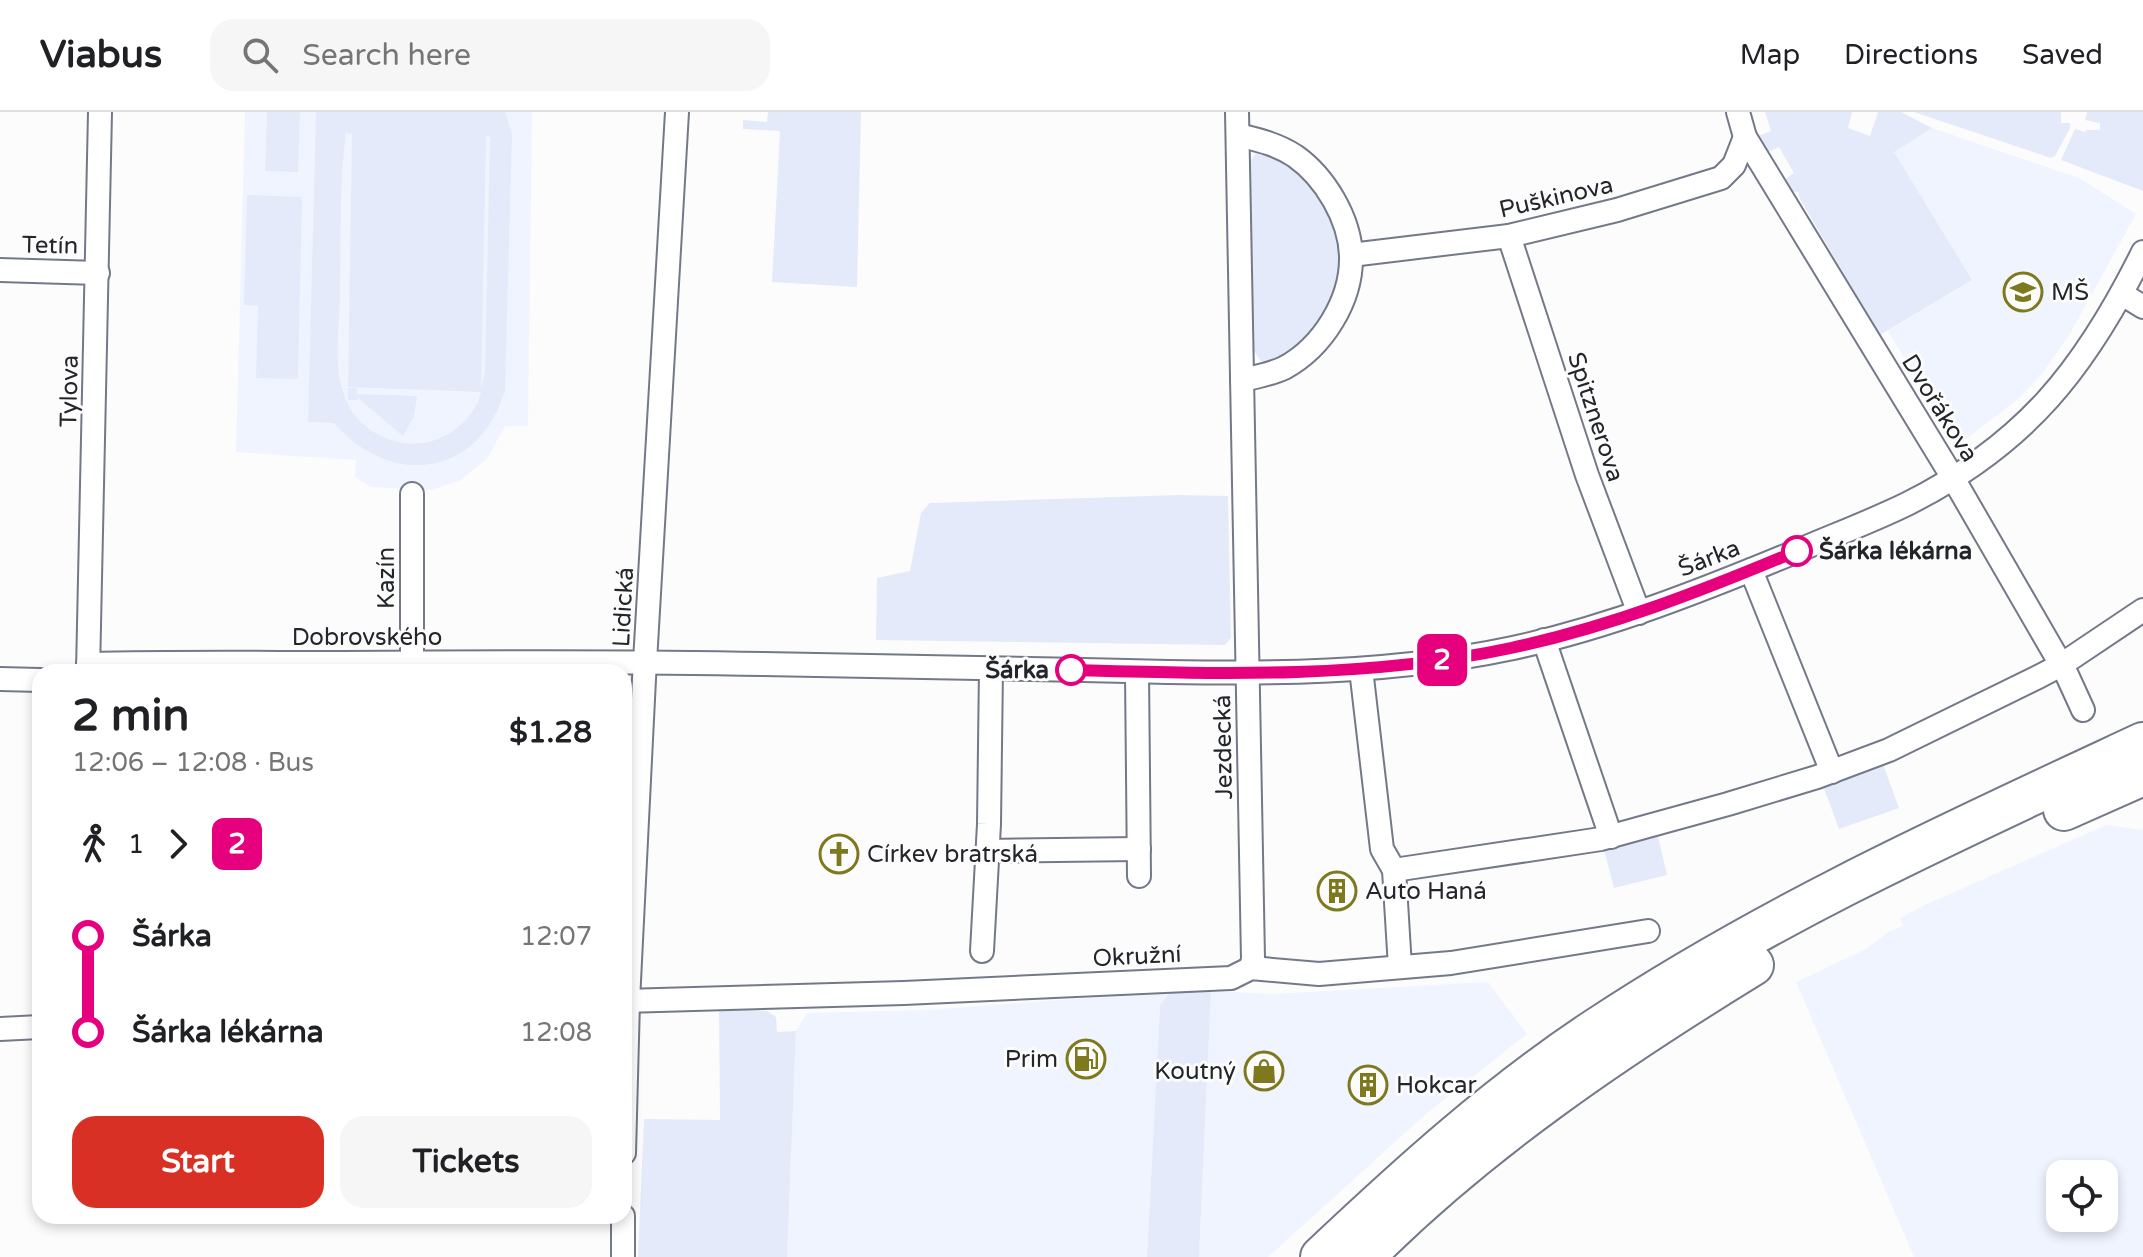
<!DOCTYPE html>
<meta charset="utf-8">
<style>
:root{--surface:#fff;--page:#f6f6f6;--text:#202124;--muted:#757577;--line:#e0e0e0;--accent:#d93025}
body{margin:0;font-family:"Varela Round",sans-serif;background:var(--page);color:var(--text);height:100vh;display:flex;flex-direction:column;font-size:30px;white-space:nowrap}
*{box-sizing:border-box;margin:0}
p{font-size:26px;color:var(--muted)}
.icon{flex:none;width:44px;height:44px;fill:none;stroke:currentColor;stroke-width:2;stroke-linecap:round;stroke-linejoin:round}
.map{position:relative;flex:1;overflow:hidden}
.side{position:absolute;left:32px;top:552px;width:600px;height:560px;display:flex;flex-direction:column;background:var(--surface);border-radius:24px;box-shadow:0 4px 12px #0003}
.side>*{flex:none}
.badge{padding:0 16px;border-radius:12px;font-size:28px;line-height:52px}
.buttons{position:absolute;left:2046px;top:1048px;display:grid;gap:16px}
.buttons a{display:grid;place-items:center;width:72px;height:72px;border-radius:16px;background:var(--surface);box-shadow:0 4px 12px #0003;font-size:40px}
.map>.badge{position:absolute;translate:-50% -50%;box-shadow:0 0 0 4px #fff}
.legs{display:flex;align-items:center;gap:12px;height:88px;padding:0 40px;font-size:26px}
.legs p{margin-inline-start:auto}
.head{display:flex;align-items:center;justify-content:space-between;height:136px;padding:0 40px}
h1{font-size:44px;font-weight:800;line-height:60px}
.action{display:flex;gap:16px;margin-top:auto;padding:16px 40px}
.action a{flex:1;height:92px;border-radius:24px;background:var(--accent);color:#fff;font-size:32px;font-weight:800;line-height:92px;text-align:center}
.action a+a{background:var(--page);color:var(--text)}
ul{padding:0 40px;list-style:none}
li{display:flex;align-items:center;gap:28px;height:96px;font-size:30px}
li i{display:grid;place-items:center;width:12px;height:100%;margin:0 10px;background:currentColor}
li i::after{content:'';width:20px;height:20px;margin:-10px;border:6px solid;border-radius:50%;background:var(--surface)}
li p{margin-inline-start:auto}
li:first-child i{background:linear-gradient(#0000 50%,currentColor 0)}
li:last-child i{background:linear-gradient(currentColor 50%,#0000 0)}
header{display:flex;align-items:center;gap:48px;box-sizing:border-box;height:112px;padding:0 40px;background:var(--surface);border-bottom:2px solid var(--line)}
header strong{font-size:38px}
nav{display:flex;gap:44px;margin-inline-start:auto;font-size:28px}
.search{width:560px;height:72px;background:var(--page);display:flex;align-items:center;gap:20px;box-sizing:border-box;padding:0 28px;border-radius:24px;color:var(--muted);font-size:30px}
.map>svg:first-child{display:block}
.built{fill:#f0f4fe;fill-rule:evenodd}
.green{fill:#e4eaf9;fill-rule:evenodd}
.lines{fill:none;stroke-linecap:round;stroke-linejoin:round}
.minor-casing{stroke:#737988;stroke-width:26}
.motorway-casing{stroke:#737988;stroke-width:44}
.minor{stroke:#fff;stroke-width:22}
.motorway{stroke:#fff;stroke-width:40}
.line-1-casing{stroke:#fff;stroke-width:18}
.line-1{stroke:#e6007e;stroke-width:12}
.stop-1-dot{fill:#fff;stroke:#e6007e;stroke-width:4}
.labels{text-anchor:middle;stroke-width:6;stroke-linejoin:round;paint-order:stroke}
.street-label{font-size:24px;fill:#23252b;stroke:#fcfcfc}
.poi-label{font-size:24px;fill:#23252b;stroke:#fcfcfc;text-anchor:start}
.stop-label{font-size:24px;font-weight:bold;fill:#23252b;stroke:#fcfcfc;text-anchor:start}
</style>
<header>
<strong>Viabus</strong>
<div class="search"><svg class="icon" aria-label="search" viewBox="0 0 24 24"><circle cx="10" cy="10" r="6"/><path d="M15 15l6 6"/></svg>Search here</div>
<nav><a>Map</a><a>Directions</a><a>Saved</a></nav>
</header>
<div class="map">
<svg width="2143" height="1145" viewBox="0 0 2143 1145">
<rect width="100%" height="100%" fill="#fcfcfc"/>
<!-- built -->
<g class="built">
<polygon points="245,0 532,0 528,314 505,314 487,347 460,368 432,378 371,375 355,365 356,348 236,340"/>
<polygon points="1932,16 2079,66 2136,102 2071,220 2042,262 2018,287 1965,328 1956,327 1950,322 1888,219 1972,168 1893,40"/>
<path d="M 2106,713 L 2143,718 L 2143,1145 L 1914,1145 L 1796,870 L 1866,837 L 1888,820 L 1903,814 L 1900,806 L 1925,793 ZM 2060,1062 L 2104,1062 L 2104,1106 L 2060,1106 Z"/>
<polygon points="1178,868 1160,893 1147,1145 787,1145 796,919 807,901 926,898 1128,883 1113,871"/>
<polygon points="1488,870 1527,922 1427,1001 1268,1145 1199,1145 1211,879 1273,882"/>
</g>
<!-- green -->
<g class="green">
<polygon points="267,0 300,0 298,60 265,59"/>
<path d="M 316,0 L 505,0 L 512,22 L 505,278 C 480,365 391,377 334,311 L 308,310 ZM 346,21 L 352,22 L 348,275 L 481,280 C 476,303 455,322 432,329 C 399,339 359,320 346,288 C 332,256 340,213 340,179 C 341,127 339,72 346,21 ZM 486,24 L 490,25 L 485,259 L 481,278 Z"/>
<polygon points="768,0 861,0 857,175 772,170 780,19 743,17 743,8 767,10"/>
<polygon points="1765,0 1852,0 1848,16 1870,24 1878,0 1901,0 1932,16 1894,40 1972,168 1880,223 1800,87 1798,80 1787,79 1784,68 1794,61 1779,35 1766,41 1758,24 1771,19"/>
<polygon points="1914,0 2061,0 2061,11 2070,11 2070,16 2055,44 2051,46"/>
<polygon points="2087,0 2143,0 2143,79 2061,48 2075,17 2085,20 2086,18 2100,18 2100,11 2085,8"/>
<path d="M 1260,39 C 1283,42 1302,60 1315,77 C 1319,84 1325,90 1329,98 C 1361,155 1325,230 1267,252 L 1260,248 L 1254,239 L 1250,51 L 1254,43 Z"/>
<polygon points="247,83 302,85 298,267 256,266 258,194 244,193"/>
<polygon points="348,276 357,276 357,282 417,284 414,304 403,324 358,286 357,288 348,288"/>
<polygon points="1178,383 1228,384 1231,526 1225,533 876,528 877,466 910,459 921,401 930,391"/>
<polygon points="1881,647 1899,696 1839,717 1821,668"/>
<polygon points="1656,716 1667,763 1614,776 1602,730"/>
<polygon points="1211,879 1199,1145 1147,1145 1160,893 1169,881"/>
<polygon points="719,897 767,899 776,905 777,920 796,919 787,1145 638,1145 644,1007 720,1008"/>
</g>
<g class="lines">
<!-- minor casing -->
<g class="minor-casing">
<g id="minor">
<polyline points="1237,0 1253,847 1251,856"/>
<polyline points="1738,0 1745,25 1953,366 2067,563 2083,598"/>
<path d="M 1238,23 C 1258,28 1277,32 1295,44 C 1325,65 1350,107 1351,144 C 1352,188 1323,235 1284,256 C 1271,262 1256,265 1242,268"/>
<polyline points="1509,124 1587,363 1639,501"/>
<polyline points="1351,143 1509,124 1617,98 1721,66 1734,53 1745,25"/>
<polyline points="0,158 98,161"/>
<polyline points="2122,182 2143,195"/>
<polyline points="412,382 412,551"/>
<polyline points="1751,458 1832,660"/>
<polyline points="1544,528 1611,725"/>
<path d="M 88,552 C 173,550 258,551 343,551 C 483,550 623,549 763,552 C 869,554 976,556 1083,558 C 1226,562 1372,566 1513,536 C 1610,515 1703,478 1795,440 C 1832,424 1870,410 1907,392 C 2026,332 2085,257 2143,140"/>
<polyline points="1361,557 1382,737 1394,758 1400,855"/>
<polyline points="88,560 100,0"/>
<polyline points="1137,560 1139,764"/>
<polyline points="0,567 40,568"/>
<polyline points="987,739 1139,737"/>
<polyline points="1394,758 1601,727 1728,692 1817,665 1889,638 2040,564 2061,553 2143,498"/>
<polyline points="982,839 989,712 991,557"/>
<polyline points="624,889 904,881 1231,866 1251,856 1319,862 1451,851 1648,819"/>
<polyline points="0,917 40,915"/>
<polyline points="624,1041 628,889 644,567 677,0"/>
<polyline points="623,1145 623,1104"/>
</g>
</g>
<!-- motorway casing -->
<g class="motorway-casing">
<g id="motorway">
<polyline points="2064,698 2143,663"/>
<path d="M 1321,1145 C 1408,1063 1496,983 1596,917 C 1768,803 1956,718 2143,631"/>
<path d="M 1364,1145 C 1478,1030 1616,937 1753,853"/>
</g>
</g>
<!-- minor -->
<use href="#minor" class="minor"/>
<!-- motorway -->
<use href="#motorway" class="motorway"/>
</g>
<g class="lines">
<!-- line-1 casing -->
<g class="line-1-casing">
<path id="line-1" d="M 1071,558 C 1217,562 1366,567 1511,536 C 1610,515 1704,478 1797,439"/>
</g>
<!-- line-1 -->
<use href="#line-1" class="line-1"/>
</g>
<!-- icons -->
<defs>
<g id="school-ring" transform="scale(2)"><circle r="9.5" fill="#fcfcfc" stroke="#7e791e" stroke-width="1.5"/><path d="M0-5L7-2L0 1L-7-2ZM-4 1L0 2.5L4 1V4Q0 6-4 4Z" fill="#7e791e"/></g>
<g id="church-ring" transform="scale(2)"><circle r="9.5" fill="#fcfcfc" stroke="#7e791e" stroke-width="1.5"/><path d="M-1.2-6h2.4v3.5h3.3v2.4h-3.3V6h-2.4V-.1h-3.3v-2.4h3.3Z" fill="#7e791e"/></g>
<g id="building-ring" transform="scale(2)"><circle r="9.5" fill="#fcfcfc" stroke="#7e791e" stroke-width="1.5"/><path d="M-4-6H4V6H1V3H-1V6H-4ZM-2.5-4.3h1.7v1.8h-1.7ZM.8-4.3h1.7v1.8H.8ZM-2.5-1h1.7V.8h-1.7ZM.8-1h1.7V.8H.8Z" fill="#7e791e"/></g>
<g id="fuel-ring" transform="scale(2)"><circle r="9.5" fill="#fcfcfc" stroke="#7e791e" stroke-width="1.5"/><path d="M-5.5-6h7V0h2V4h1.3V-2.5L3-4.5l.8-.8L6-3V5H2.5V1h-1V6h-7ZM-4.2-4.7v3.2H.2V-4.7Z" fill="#7e791e"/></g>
<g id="shop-ring" transform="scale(2)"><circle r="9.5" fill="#fcfcfc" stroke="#7e791e" stroke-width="1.5"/><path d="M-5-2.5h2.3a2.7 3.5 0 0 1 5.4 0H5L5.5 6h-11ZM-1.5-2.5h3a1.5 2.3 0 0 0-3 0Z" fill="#7e791e"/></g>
</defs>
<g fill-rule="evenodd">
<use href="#school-ring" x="2023" y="180"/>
<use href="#church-ring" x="839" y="742"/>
<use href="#building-ring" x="1337" y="779"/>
<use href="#fuel-ring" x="1086" y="947"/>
<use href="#shop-ring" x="1264" y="959"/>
<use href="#building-ring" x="1368" y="973"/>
</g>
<!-- markers -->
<g class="stop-1-dot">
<circle cx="1797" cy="439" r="14"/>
<circle cx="1071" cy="558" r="14"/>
</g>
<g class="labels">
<!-- street labels -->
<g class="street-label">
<text transform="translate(1556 85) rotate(-13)" y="8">Puškinova</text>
<text transform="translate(50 133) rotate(1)" y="8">Tetín</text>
<text transform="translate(69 279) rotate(-89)" y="8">Tylova</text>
<text transform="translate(1940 296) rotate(58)" y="8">Dvořákova</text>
<text transform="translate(1596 305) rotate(72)" y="8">Spitznerova</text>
<text transform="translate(1709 446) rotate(-21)" y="8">Šárka</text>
<text transform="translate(386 466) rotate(-90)" y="8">Kazín</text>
<text transform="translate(623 495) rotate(-87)" y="8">Lidická</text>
<text x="367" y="533">Dobrovského</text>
<text transform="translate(1223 635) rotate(-91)" y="8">Jezdecká</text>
<text transform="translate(1137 844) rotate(-3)" y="8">Okružní</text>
</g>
<!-- poi labels -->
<g class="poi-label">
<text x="2051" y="188">MŠ</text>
<text x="867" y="750">Církev bratrská</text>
<text x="1365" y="787">Auto Haná</text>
<text x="1058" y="955" text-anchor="end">Prim</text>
<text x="1236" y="967" text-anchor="end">Koutný</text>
<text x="1396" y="981">Hokcar</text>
</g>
<!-- stop labels -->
<g class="stop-label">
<text x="1819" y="447">Šárka lékárna</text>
<text x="1049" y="566" text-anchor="end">Šárka</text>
</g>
</g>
</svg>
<div class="buttons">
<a><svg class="icon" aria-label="locate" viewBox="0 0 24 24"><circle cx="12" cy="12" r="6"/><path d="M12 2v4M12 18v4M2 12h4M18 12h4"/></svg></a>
</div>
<b class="badge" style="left:1442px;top:548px;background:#e6007e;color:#fff">2</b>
<section class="side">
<div class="head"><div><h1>2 min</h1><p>12:06 – 12:08 · Bus</p></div><b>$1.28</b></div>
<div class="legs"><svg class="icon" aria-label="walk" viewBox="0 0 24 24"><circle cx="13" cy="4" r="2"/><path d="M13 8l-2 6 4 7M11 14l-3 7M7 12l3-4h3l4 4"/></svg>1<svg class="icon" aria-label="forward" viewBox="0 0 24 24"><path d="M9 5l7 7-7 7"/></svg><b class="badge" style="background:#e6007e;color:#fff">2</b></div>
<ul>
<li><i style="color:#e6007e"></i><b>Šárka</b><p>12:07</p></li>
<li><i style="color:#e6007e"></i><b>Šárka lékárna</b><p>12:08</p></li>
</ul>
<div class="action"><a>Start</a><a>Tickets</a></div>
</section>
</div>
